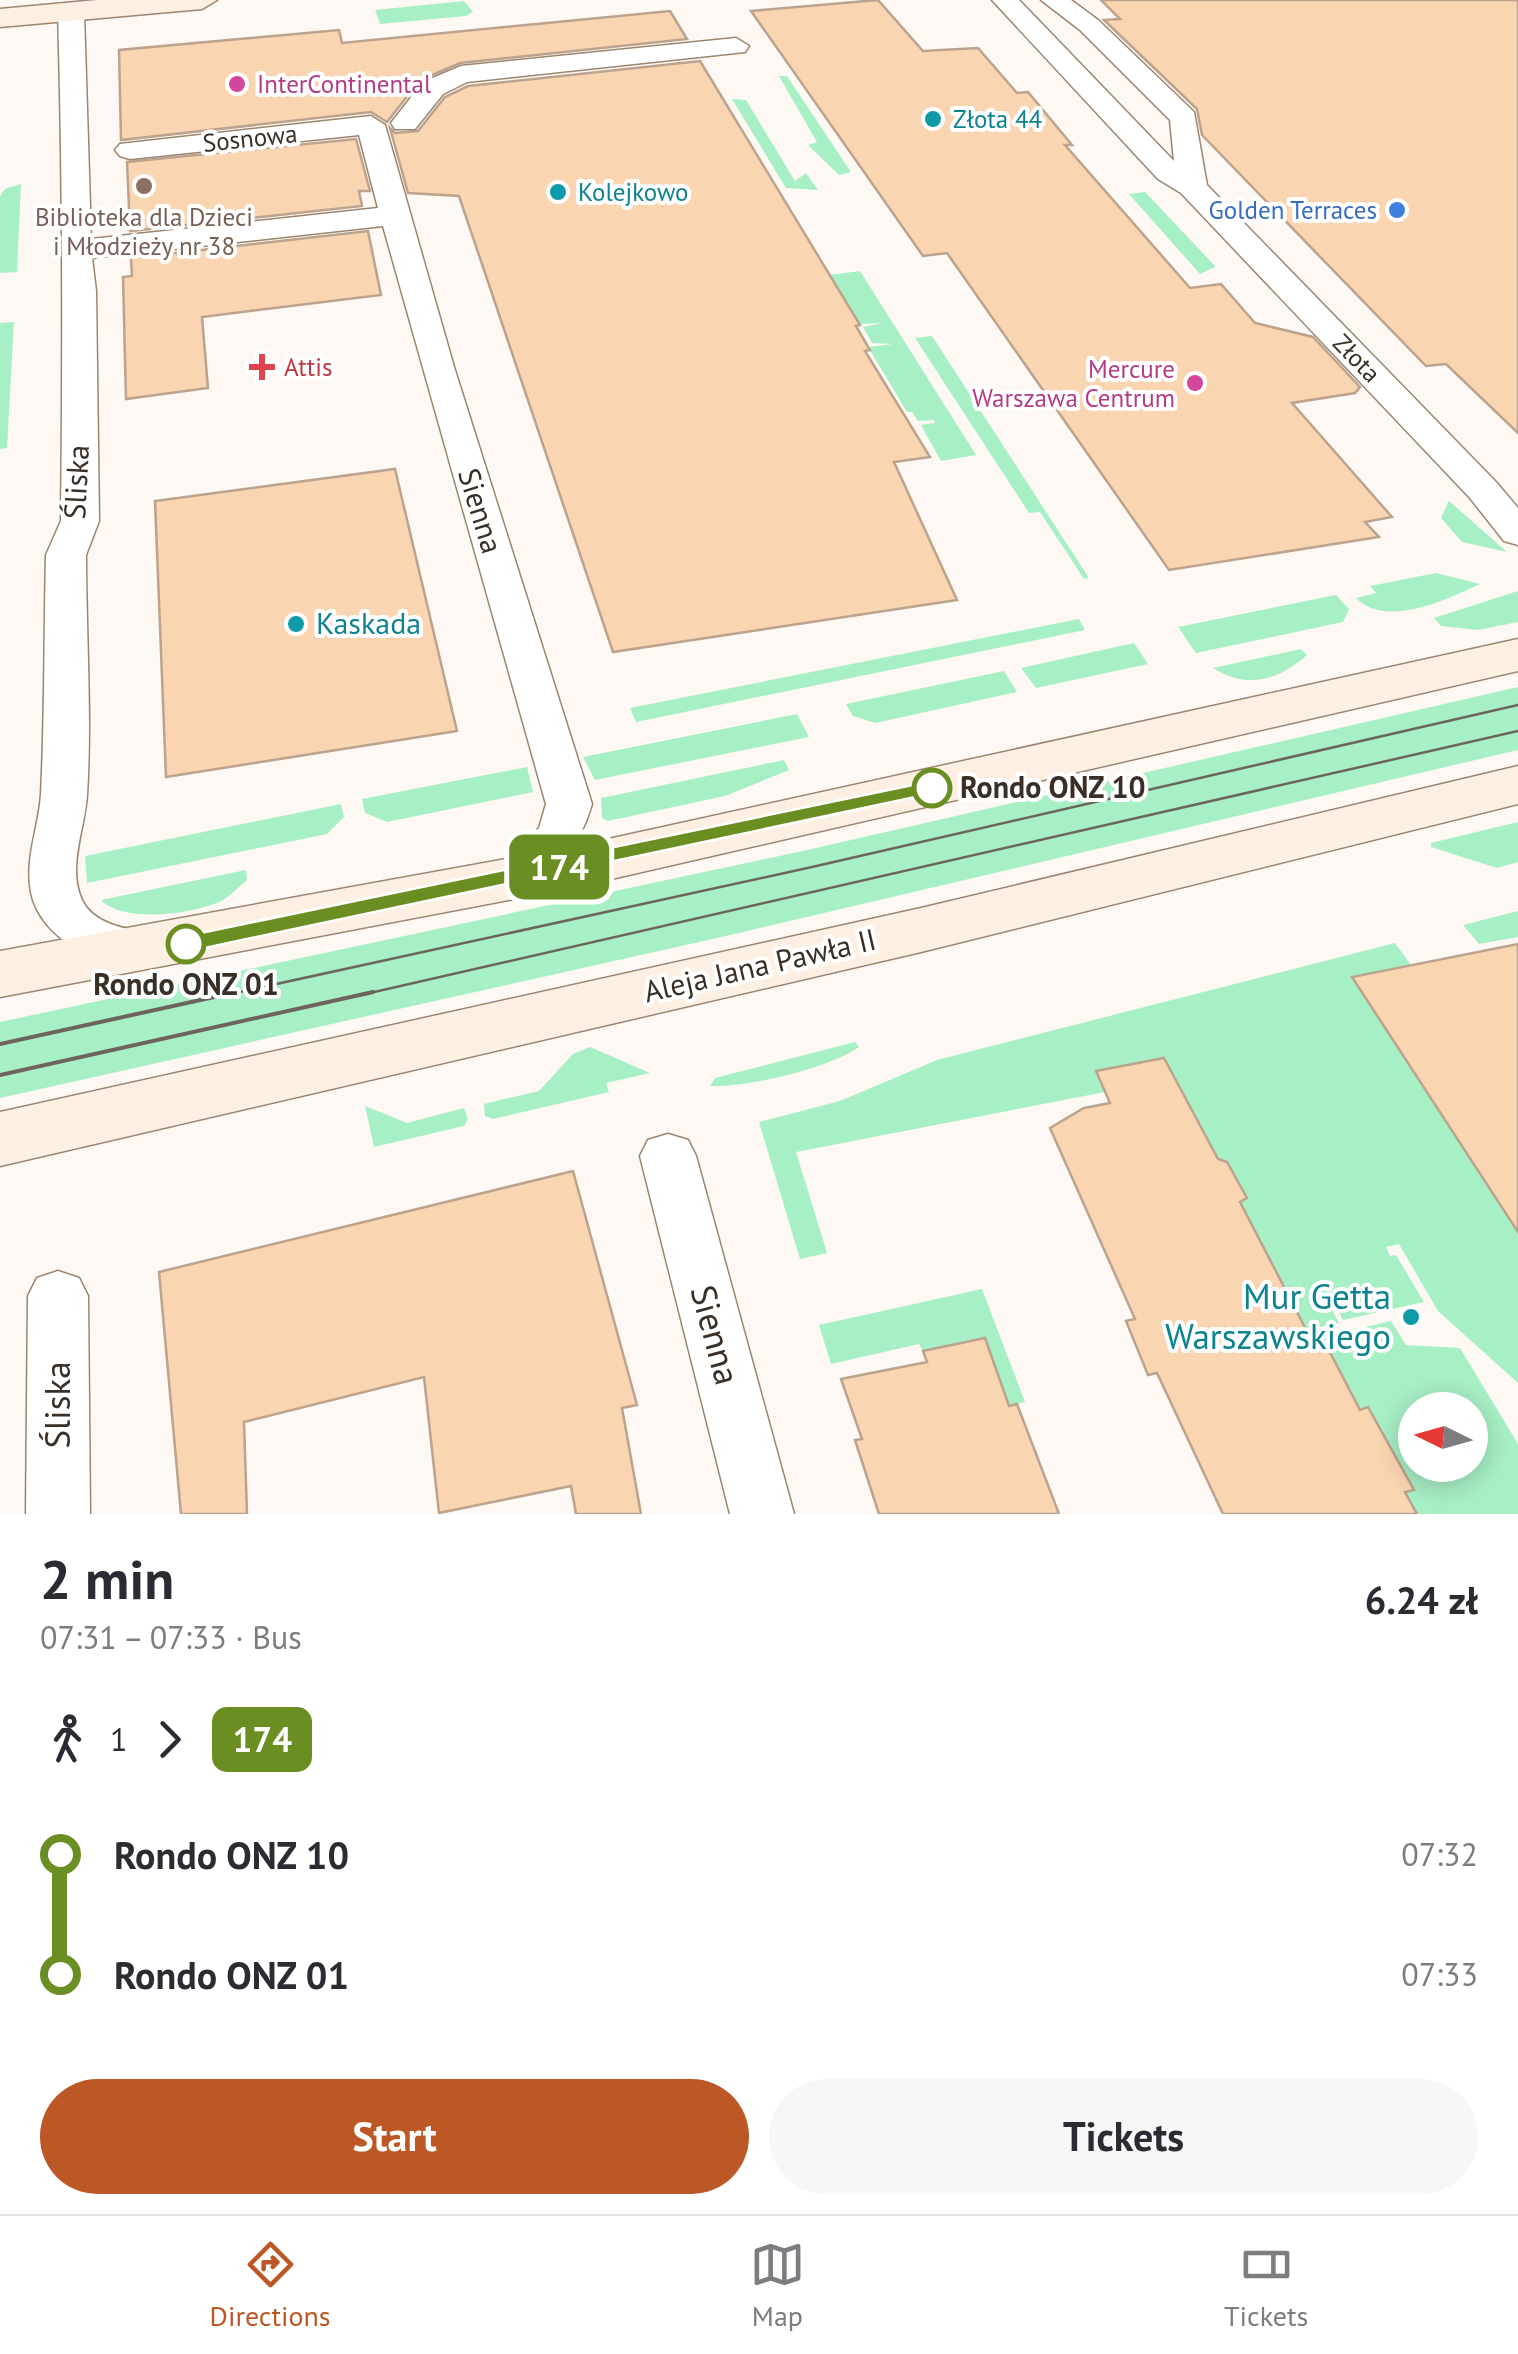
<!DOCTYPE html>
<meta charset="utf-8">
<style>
:root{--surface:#fff;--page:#f7f7f7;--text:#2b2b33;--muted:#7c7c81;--line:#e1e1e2;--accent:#bc5825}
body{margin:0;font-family:"PT Sans",sans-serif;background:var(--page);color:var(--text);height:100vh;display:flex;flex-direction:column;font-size:38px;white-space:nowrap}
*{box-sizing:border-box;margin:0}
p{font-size:32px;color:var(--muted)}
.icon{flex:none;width:55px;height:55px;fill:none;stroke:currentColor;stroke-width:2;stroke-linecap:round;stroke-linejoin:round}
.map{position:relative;height:1514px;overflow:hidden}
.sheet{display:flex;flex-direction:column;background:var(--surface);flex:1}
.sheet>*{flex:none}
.badge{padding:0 20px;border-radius:15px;font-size:35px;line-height:65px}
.needle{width:65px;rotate:275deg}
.fabs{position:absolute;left:1398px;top:1392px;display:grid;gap:20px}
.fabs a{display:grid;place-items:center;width:90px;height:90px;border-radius:50%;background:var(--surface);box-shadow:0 5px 25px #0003;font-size:50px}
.map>.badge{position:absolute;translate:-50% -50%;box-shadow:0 0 0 5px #fff}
.legs{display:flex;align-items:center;gap:15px;height:110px;padding:0 40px;font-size:32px}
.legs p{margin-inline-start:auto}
.overview{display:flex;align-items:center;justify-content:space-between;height:170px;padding:0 40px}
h1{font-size:55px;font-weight:700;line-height:75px}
.primary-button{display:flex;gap:20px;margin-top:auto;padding:20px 40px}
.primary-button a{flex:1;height:115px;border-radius:60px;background:var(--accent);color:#fff;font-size:40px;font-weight:700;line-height:115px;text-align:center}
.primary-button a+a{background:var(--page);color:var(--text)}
ul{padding:0 40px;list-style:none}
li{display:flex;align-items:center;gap:35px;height:120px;font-size:38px}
li i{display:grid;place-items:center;width:15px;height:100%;margin:0 12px;background:currentColor}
li i::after{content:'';width:25px;height:25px;margin:-12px;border:8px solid;border-radius:50%;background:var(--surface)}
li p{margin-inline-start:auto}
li:first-child i{background:linear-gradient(#0000 50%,currentColor 0)}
li:last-child i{background:linear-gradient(currentColor 50%,#0000 0)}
.dock{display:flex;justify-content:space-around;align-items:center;height:140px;border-top:2px solid var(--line);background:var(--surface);font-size:28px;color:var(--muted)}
.dock a{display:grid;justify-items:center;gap:5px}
.dock .current{color:var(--accent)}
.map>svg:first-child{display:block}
.green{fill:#a7efc5;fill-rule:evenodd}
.building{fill:#fad5b2;stroke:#bba38d;stroke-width:2.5}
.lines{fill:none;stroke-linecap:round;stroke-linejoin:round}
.street-casing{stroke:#9c856f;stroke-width:3}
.secondary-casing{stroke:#9c856f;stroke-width:3}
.street{fill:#fff;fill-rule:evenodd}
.secondary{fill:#fdf0e3;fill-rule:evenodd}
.tram-far1{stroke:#6d655d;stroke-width:2.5}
.tram{stroke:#6d655d;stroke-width:4}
.line-1{fill:#6b8e23;stroke:#fff;stroke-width:2.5}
.hotel-dot{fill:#d1479c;stroke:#fff;stroke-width:4}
.culture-dot{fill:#0f9aa8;stroke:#fff;stroke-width:4}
.education-dot{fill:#8d6e63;stroke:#fff;stroke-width:4}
.shop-dot{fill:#3f7fe0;stroke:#fff;stroke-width:4}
.health-dot{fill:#e0444e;stroke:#fff;stroke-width:4}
.stop-1-dot{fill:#fff;stroke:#6b8e23;stroke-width:5}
.labels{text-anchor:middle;stroke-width:8;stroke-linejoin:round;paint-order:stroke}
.far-hotel-label{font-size:25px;fill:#b23c85;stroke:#fff;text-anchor:start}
.far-culture-label{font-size:25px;fill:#0d838f;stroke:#fff;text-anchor:start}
.far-street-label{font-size:25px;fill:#392f26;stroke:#fff}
.far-shop-label{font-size:25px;fill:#366cbe;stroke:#fff;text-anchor:end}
.far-education-label{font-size:25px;fill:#785e54;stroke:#fff}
.far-health-label{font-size:25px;fill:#be3a42;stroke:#fff;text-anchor:start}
.street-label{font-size:30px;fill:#392f26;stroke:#fff}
.culture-label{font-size:30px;fill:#0d838f;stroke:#fff;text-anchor:start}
.stop-label{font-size:30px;font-weight:bold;fill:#392f26;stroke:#fff;text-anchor:start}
.near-culture-label{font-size:35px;fill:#0d838f;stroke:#fff;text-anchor:end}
.near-street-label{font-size:35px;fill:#392f26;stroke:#fff}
</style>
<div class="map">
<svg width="1518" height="1514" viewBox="0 0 1518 1514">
<rect width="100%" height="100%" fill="#fdf8f3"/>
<!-- green -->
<g class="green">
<polygon points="464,1 473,12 466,16 380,24 375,10"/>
<polygon points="779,76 787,76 851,172 839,175 808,145 817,142"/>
<polygon points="732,99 746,100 795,181 806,173 818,190 786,188"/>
<polygon points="21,184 17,272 0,273 0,196 5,189"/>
<polygon points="1145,192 1215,266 1215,267 1200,274 1129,194"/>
<polygon points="860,271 976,455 941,461 921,425 935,423 934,420 918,421 912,412 907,412 868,347 893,344 872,343 863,327 882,323 859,324 830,275"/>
<polygon points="14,322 7,448 0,449 0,323"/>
<polygon points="932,336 1089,578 1084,579 1040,512 1029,513 915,338"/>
<polygon points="1449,501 1507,552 1462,542 1441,518"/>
<path d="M 1436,573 L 1480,584 C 1448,599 1386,629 1356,598 L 1376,593 L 1370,586 Z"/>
<polygon points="1518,591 1518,622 1478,630 1441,626 1434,618"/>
<polygon points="1336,595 1349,609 1343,622 1196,653 1178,627"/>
<polygon points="1079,619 1085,630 636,722 630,708"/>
<polygon points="1134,643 1148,664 1036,688 1021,668"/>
<path d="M 1301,649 L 1307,655 C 1279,680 1247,690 1213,668 Z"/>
<polygon points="1004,671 1017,692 875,723 853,716 846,704"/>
<polygon points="1518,687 1518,750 726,936 0,1098 0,1022 803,851"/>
<polygon points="797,714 809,737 595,780 583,757"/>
<polygon points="784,760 789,770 725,796 608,821 602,818 601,798"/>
<polygon points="527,767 533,792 387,822 365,813 362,799"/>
<polygon points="341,804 344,817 327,834 87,883 85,856"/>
<polygon points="1518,822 1518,862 1497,868 1431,847 1431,843"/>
<path d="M 246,870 L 247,880 C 239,886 232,895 223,900 C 196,914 124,924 101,900 Z"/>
<polygon points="1518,911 1518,937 1479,944 1463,925"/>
<polygon points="1395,943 1411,965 1354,977 1483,1180 1518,1219 1518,1383 1438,1311 1399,1244 1386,1247 1390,1256 1396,1255 1424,1302 1343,1320 1330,1296 1325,1296 1339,1323 1306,1330 1240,1202 1247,1197 1227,1162 1218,1160 1164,1058 1096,1071 1105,1092 796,1152 827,1253 800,1259 759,1122 840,1101 937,1060"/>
<path d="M 855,1042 L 859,1047 C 830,1068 745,1088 710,1086 L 715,1078 Z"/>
<polygon points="590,1047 650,1073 606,1083 609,1092 493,1119 485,1116 484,1104 539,1091 573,1054"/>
<polygon points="365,1106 407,1123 464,1108 468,1119 464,1126 374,1147"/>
<polygon points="982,1289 1025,1402 1009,1406 984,1338 923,1351 919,1344 831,1364 819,1325"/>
<path d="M 1391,1321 L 1406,1345 L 1460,1348 L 1518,1444 L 1518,1514 L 1417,1514 L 1405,1492 L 1413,1489 L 1368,1408 L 1360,1410 L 1322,1337 ZM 1415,1410 L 1470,1410 L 1470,1465 L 1415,1465 Z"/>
</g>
<!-- building -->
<g class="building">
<polygon points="878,0 923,51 978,48 1017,93 1028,92 1072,145 1065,145 1190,288 1221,284 1255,323 1313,337 1360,387 1355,393 1292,403 1392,517 1365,522 1379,537 1169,570 947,253 923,256 751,11"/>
<polygon points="1101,0 1518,0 1518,433 1446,364 1426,366 1202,135 1197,109 1104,20 1120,19"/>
<polygon points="670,11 687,39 460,63 420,80 387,122 371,112 121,140 119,50 339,30 342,43"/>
<polygon points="700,61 860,325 856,326 870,350 865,351 930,457 894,462 957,600 613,652 459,196 408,193 390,128 395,133 418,131 445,97 468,86"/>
<polygon points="356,139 370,191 359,191 362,206 130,231 127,162"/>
<polygon points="368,231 381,295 202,317 208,388 126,399 123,277 132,276 131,258"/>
<polygon points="395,469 457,731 166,777 155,501"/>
<polygon points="1518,944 1518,1232 1352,977"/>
<polygon points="1164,1058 1218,1159 1227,1162 1247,1198 1240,1202 1311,1339 1322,1337 1360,1410 1368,1407 1414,1490 1405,1492 1417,1514 1223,1514 1157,1373 1148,1375 1126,1321 1135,1319 1050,1128 1084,1108 1110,1103 1096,1071"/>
<polygon points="573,1171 637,1405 622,1408 641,1514 576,1514 571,1486 439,1513 424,1377 244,1422 247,1514 181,1514 159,1272"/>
<polygon points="985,1338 1009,1406 1017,1404 1059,1514 879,1514 855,1440 862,1439 841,1379 927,1362 923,1351"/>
</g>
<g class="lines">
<!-- street casing -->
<g class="street-casing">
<g id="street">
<polygon points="992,0 1019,0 1174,161 1170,120 1080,30 1041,0 1071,0 1098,20 1194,112 1207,185 1496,482 1518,508 1518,545 1504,541 1470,498 1181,193 1158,179"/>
<path d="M 71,4 L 84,12 L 91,239 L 378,208 L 359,135 L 130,159 L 120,156 L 115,150 L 120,144 L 371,116 L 385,125 L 454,367 L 592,804 C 581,843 546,903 498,889 L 491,877 L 539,828 L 546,804 L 383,226 L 92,258 L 96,291 L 99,521 L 86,555 C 86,635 92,716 87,795 C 85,829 66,869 83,902 C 97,929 141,930 167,938 L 174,951 L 167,964 C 120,978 49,948 33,900 C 22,863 39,829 41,794 C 45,714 44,634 46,555 L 61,521 C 63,351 63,182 58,12 Z"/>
<polygon points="736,38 749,46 745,52 467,82 443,94 415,129 395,129 391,123 423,82 461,66"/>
<polygon points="668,1134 688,1140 696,1156 794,1514 730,1514 640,1156 648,1140"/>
<polygon points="58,1271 79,1278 88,1296 90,1514 26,1514 28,1296 37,1278"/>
</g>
</g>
<!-- secondary casing -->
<g class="secondary-casing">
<g id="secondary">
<polygon points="97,0 217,0 202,9 0,27 0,9"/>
<polygon points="1518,639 1518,671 572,888 0,997 0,951 572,847"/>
<polygon points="1518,766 1518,804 921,952 0,1166 0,1112 921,908"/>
</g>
</g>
<!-- street -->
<use href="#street" class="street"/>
<!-- secondary -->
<use href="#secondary" class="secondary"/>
<!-- tram-far1 -->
<g class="tram-far1">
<polyline points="226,995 812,867 1518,705"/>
<polyline points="361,995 1518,731"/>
</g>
<!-- tram -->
<g class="tram">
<polyline points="0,1044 237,992"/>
<polyline points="0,1075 373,992"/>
</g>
</g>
<!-- line-1 -->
<polygon class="line-1" points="932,781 942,788 939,792 186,952 175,944 186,936"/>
<!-- markers -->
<g class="hotel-dot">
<circle cx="237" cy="84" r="10"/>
<circle cx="1195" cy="383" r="10"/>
</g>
<g class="culture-dot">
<circle cx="933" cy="119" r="10"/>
<circle cx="558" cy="192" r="10"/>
<circle cx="296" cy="624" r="10"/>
<circle cx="1411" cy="1317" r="10"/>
</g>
<circle class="education-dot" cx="144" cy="186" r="10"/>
<circle class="shop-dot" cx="1397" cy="210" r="10"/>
<path class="health-dot" d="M257 352h10v10h10v10h-10v10h-10v-10h-10v-10h10z"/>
<g class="stop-1-dot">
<circle cx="932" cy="788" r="18"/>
<circle cx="186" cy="944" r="18"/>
</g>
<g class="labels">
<!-- far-hotel labels -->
<g class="far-hotel-label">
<text x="257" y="93">InterContinental</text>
<text x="1175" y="378" text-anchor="end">Mercure<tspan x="1175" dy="29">Warszawa Centrum</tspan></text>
</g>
<!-- far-culture labels -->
<g class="far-culture-label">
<text x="953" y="128">Złota 44</text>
<text x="578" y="201">Kolejkowo</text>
</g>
<!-- far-street labels -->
<g class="far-street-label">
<text transform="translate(250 138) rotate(-6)" y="9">Sosnowa</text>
<text transform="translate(1357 358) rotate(46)" y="9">Złota</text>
</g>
<!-- far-shop labels -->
<g class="far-shop-label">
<text x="1377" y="219">Golden Terraces</text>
</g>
<!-- far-education labels -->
<g class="far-education-label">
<text x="144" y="226">Biblioteka dla Dzieci<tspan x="144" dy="29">i Młodzieży nr 38</tspan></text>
</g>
<!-- far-health labels -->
<g class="far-health-label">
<text x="284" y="376">Attis</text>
</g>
<!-- street labels -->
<g class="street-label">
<text transform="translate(77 482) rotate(-87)" y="10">Śliska</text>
<text transform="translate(480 511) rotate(73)" y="10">Sienna</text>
<text transform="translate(760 966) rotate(-13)" y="10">Aleja Jana Pawła II</text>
</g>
<!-- culture labels -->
<g class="culture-label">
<text x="316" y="634">Kaskada</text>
</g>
<!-- stop labels -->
<g class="stop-label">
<text x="960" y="798">Rondo ONZ 10</text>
<text x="186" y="995" text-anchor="middle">Rondo ONZ 01</text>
</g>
<!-- near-culture labels -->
<g class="near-culture-label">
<text x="1391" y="1309">Mur Getta<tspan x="1391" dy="40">Warszawskiego</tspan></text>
</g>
<!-- near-street labels -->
<g class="near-street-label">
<text transform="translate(715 1335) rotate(75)" y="12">Sienna</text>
<text transform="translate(58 1405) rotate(-90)" y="12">Śliska</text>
</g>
</g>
</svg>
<div class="fabs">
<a><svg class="needle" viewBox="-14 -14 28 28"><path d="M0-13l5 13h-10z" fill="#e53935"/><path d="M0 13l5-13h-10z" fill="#7c7c81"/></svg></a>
</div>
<b class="badge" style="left:559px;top:867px;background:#6b8e23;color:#fff">174</b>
</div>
<section class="sheet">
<div class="overview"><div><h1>2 min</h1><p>07:31 – 07:33 · Bus</p></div><b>6.24 zł</b></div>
<div class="legs"><svg class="icon" aria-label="walk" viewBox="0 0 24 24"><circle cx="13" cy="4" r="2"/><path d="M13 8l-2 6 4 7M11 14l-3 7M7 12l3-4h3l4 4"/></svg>1<svg class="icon" aria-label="forward" viewBox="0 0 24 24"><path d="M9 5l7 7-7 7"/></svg><b class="badge" style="background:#6b8e23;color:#fff">174</b></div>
<ul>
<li><i style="color:#6b8e23"></i><b>Rondo ONZ 10</b><p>07:32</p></li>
<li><i style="color:#6b8e23"></i><b>Rondo ONZ 01</b><p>07:33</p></li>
</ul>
<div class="primary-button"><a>Start</a><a>Tickets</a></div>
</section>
<nav class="dock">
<a class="current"><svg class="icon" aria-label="directions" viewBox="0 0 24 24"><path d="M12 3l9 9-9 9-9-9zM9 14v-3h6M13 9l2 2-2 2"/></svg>Directions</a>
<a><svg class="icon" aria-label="map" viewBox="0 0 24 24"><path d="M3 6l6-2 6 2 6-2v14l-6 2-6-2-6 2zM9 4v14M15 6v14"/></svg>Map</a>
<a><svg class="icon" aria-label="tickets" viewBox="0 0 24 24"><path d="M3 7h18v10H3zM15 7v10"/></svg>Tickets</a>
</nav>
